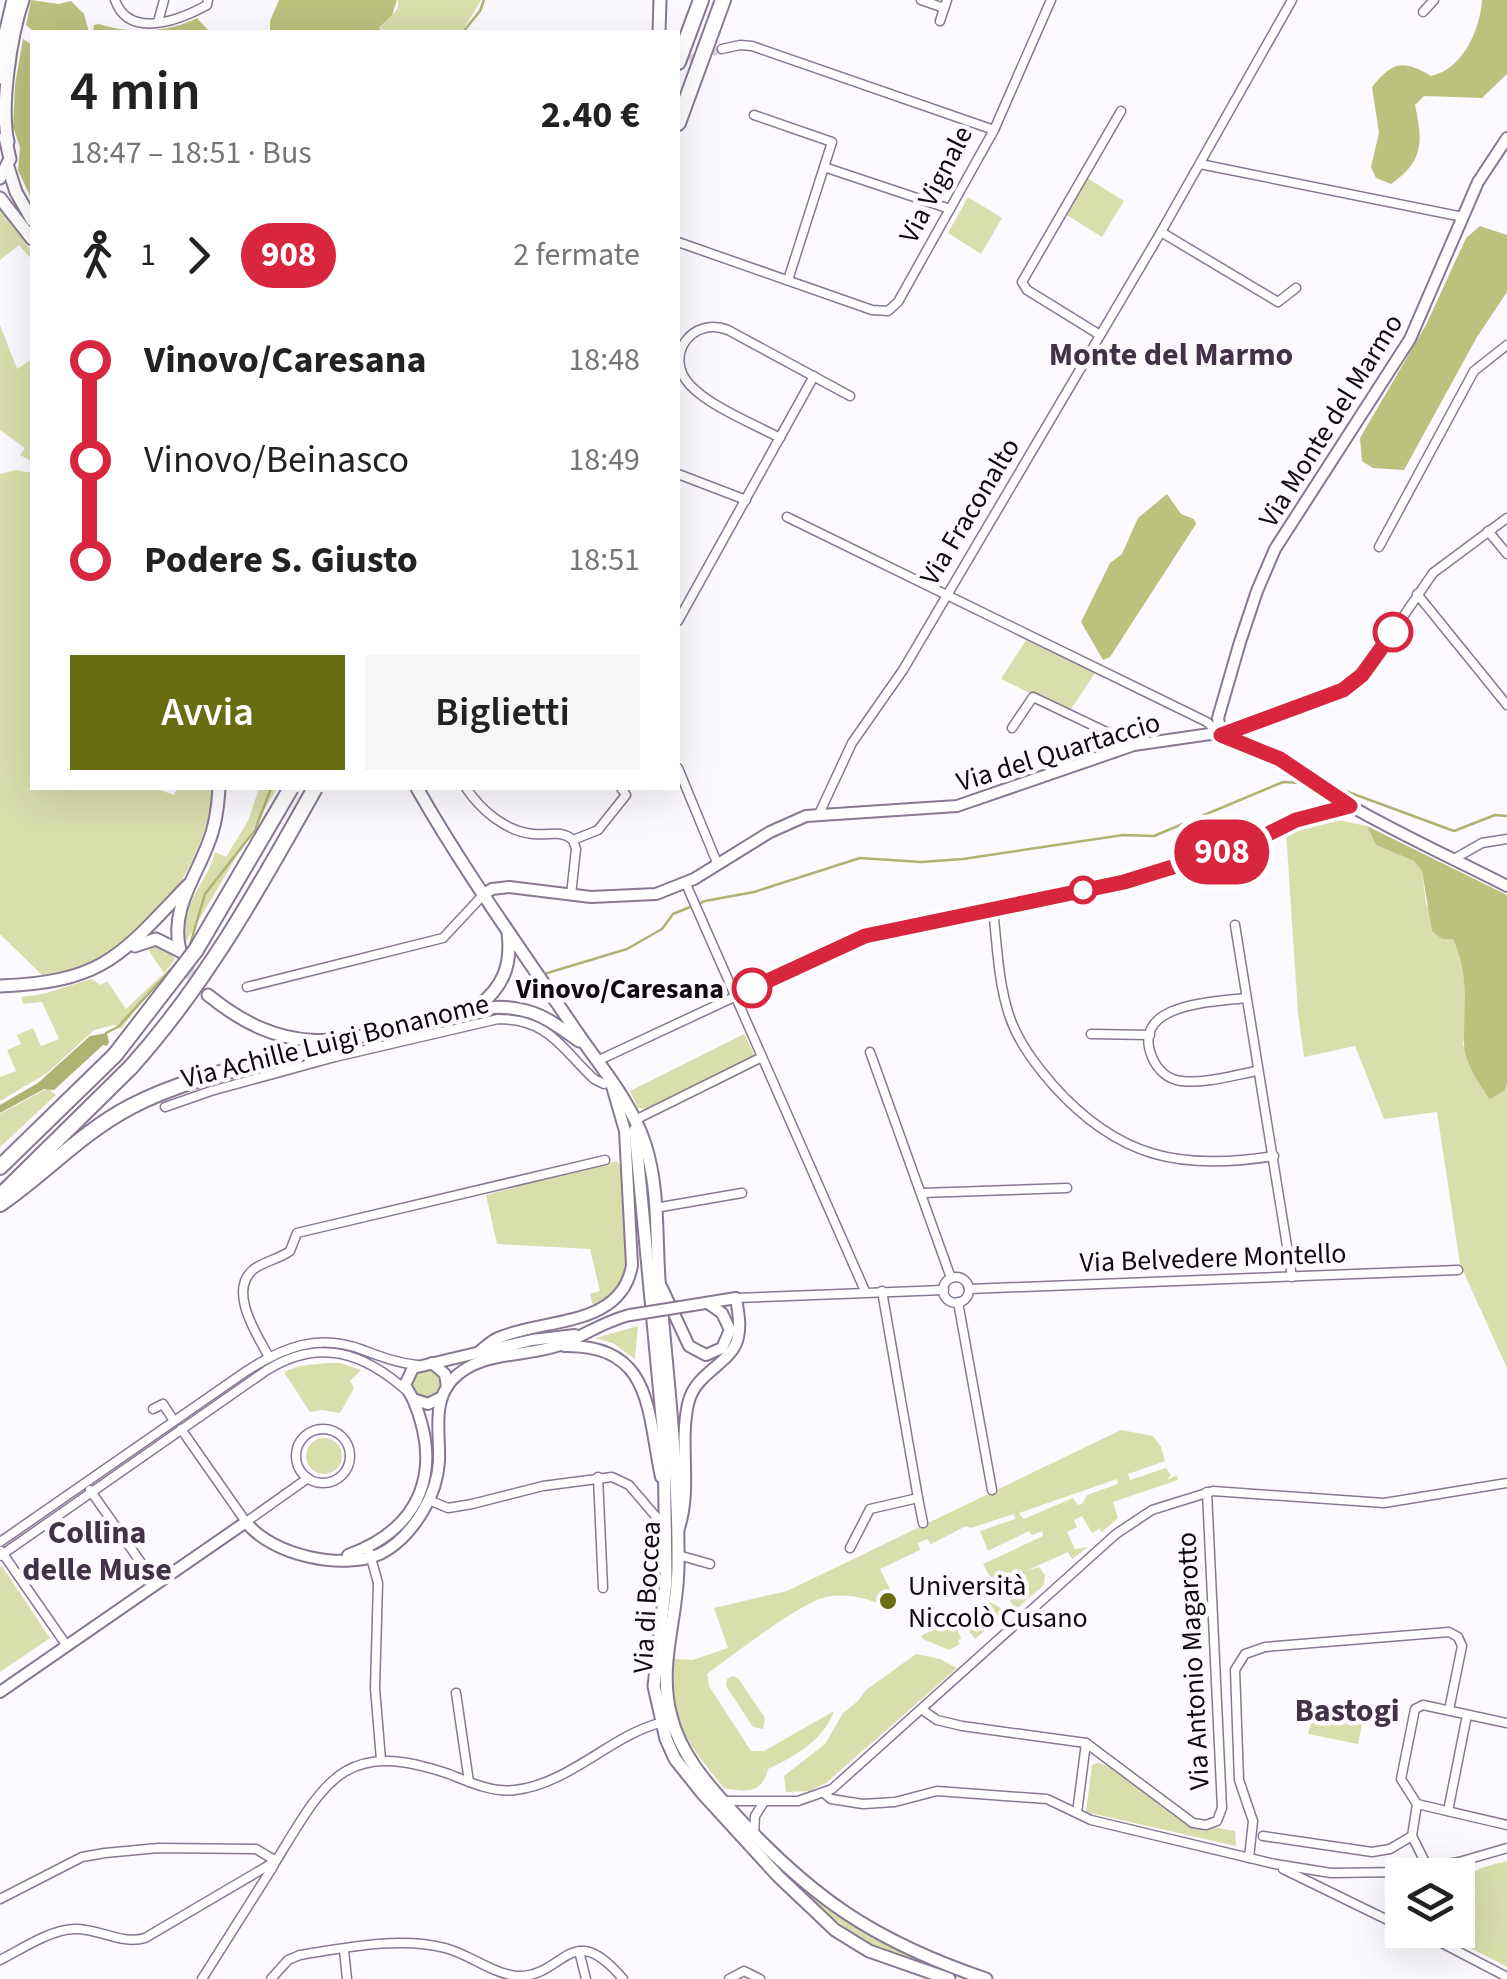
<!DOCTYPE html>
<html lang="it">
<meta charset="utf-8">
<style>
:root{--surface:#fff;--page:#f6f6f6;--text:#222;--muted:#767676;--accent:#686d11}
body{margin:0;font-family:"Source Sans 3",sans-serif;background:var(--page);color:var(--text);height:100vh;display:flex;flex-direction:column;font-size:38px;white-space:nowrap}
*{box-sizing:border-box;margin:0}
p{font-size:32px;color:var(--muted)}
.icon{flex:none;width:55px;height:55px;fill:none;stroke:currentColor;stroke-width:2;stroke-linecap:round;stroke-linejoin:round}
.map{position:relative;flex:1;overflow:hidden}
.side{position:absolute;left:30px;top:30px;width:650px;height:760px;display:flex;flex-direction:column;background:var(--surface);border-radius:0px;box-shadow:0 10px 40px #0002}
.side>*{flex:none}
.badge{padding:0 20px;border-radius:32px;font-size:35px;line-height:65px}
.fabs{position:absolute;left:1385px;top:1858px;display:grid;gap:20px}
.fabs a{display:grid;place-items:center;width:90px;height:90px;border-radius:0px;background:var(--surface);box-shadow:0 10px 40px #0002;font-size:50px}
.map>.badge{position:absolute;translate:-50% -50%;box-shadow:0 0 0 5px #fff}
.legs{display:flex;align-items:center;gap:15px;height:110px;padding:0 40px;font-size:32px}
.legs p{margin-inline-start:auto}
.summary{display:flex;align-items:center;justify-content:space-between;height:170px;padding:0 40px}
h1{font-size:55px;font-weight:600;line-height:75px}
.primary-button{display:flex;gap:20px;margin-top:auto;padding:20px 40px}
.primary-button a{flex:1;height:115px;border-radius:0px;background:var(--accent);color:#fff;font-size:40px;font-weight:600;line-height:115px;text-align:center}
.primary-button a+a{background:var(--page);color:var(--text)}
ul{padding:0 40px;list-style:none}
li{display:flex;align-items:center;gap:35px;height:100px;font-size:38px}
li i{display:grid;place-items:center;width:15px;height:100%;margin:0 12px;background:currentColor}
li i::after{content:'';width:25px;height:25px;margin:-12px;border:8px solid;border-radius:50%;background:var(--surface)}
li p{margin-inline-start:auto}
li:first-child i{background:linear-gradient(#0000 50%,currentColor 0)}
li:last-child i{background:linear-gradient(currentColor 50%,#0000 0)}
.map>svg:first-child{display:block}
.green{fill:#d9dead;fill-rule:evenodd}
.forest{fill:#bbc27e}
.water{fill:#adb370}
.lines{fill:none;stroke-linecap:round;stroke-linejoin:round}
.stream{stroke:#adb370;stroke-width:2.5}
.minor-tunnel{stroke:#d8d5db;stroke-width:8;stroke-dasharray:8 4;stroke-linecap:butt}
.secondary-tunnel{stroke:#d8d5db;stroke-width:11;stroke-dasharray:11 5.5;stroke-linecap:butt}
.minor-casing{stroke:#897892;stroke-width:11}
.tertiary-casing{stroke:#897892;stroke-width:14}
.secondary-casing{stroke:#897892;stroke-width:15}
.motorway-casing{stroke:#897892;stroke-width:18}
.minor{stroke:#fff;stroke-width:8}
.tertiary{stroke:#fff;stroke-width:10}
.secondary{stroke:#fff;stroke-width:11}
.motorway{stroke:#fff;stroke-width:14}
.tertiary-bridge-casing{stroke:#897892;stroke-width:14;stroke-linecap:butt}
.motorway-bridge-casing{stroke:#897892;stroke-width:18;stroke-linecap:butt}
.tertiary-bridge{stroke:#fff;stroke-width:10}
.motorway-bridge{stroke:#fff;stroke-width:14}
.line-1-casing{stroke:#fff;stroke-width:22}
.line-1{stroke:#d7263d;stroke-width:15}
.stop-1-dot{fill:#fff;stroke:#d7263d;stroke-width:5}
.poi-dot{fill:#686d11;stroke:#fcf9ff;stroke-width:4}
.labels{text-anchor:middle;stroke-width:9;stroke-linejoin:round;paint-order:stroke}
.street-label{font-size:28px;fill:#0f0912;stroke:#fcf9ff}
.stop-label{font-size:28px;font-weight:bold;fill:#0f0912;stroke:#fcf9ff;text-anchor:end}
.poi-label{font-size:28px;fill:#0f0912;stroke:#fcf9ff;text-anchor:start}
.quarter-label{font-size:32px;font-weight:bold;fill:#413248;stroke:#fcf9ff}
</style>
<div class="map">
<svg width="1507" height="1979" viewBox="0 0 1507 1979">
<rect width="100%" height="100%" fill="#fcf9ff"/>
<!-- green -->
<g class="green">
<polygon points="398,0 481,0 462,32 389,32 380,28 398,8"/>
<polygon points="1087,178 1124,201 1102,237 1065,214"/>
<polygon points="968,197 1002,218 981,254 948,233"/>
<polygon points="0,209 32,252 32,260 19,245 0,260"/>
<polygon points="0,325 17,369 32,359 32,461 20,455 25,448 0,430"/>
<path d="M 16,470 L 32,473 L 32,788 L 155,788 L 174,795 L 177,788 L 212,788 C 212,841 162,929 115,957 C 96,968 71,975 50,983 L 0,934 L 0,474 Z"/>
<polygon points="1026,640 1095,673 1069,712 1001,679"/>
<path d="M 259,788 L 277,788 L 186,942 C 177,906 207,885 215,852 L 226,857 L 248,821 Z"/>
<polygon points="1328,818 1367,826 1376,845 1414,861 1422,871 1426,904 1453,939 1463,958 1466,1029 1463,1044 1484,1092 1505,1090 1507,1083 1507,1368 1460,1264 1437,1112 1384,1119 1355,1046 1304,1057 1298,1013 1286,832"/>
<polygon points="153,943 168,950 175,959 121,1029 114,1025 94,1030 47,1073 0,1101 0,1077 16,1071 7,1050 21,1044 17,1035 33,1028 41,1046 59,1039 42,1002 23,1004 21,997 43,994 91,979 101,985 107,981 126,1009 164,973 149,951"/>
<polygon points="744,1034 755,1056 648,1109 638,1108 630,1091"/>
<polygon points="48,1088 56,1095 0,1147 0,1114"/>
<path d="M 617,1161 L 623,1171 C 624,1199 634,1266 619,1287 C 613,1295 602,1300 593,1305 L 590,1294 L 600,1291 L 590,1249 L 497,1244 L 486,1195 L 517,1187 L 517,1183 Z"/>
<polygon points="638,1326 635,1359 613,1343 595,1338"/>
<polygon points="328,1363 340,1363 361,1370 350,1381 354,1388 340,1413 322,1410 310,1412 284,1372 300,1366"/>
<circle cx="426" cy="1383" r="16"/>
<path d="M 1121,1430 L 1153,1436 L 1161,1447 L 1165,1461 L 1128,1474 L 1130,1480 L 1166,1468 L 1171,1475 L 1167,1480 L 1177,1475 L 1178,1480 L 1113,1502 L 1118,1518 L 1102,1532 L 1099,1529 L 1092,1533 L 1082,1516 L 1074,1520 L 1077,1527 L 1067,1532 L 1075,1549 L 1088,1547 L 1072,1559 L 1068,1552 L 1026,1571 L 1039,1567 L 1045,1575 L 1044,1585 L 1015,1610 L 1002,1583 L 995,1586 L 983,1564 L 1043,1536 L 1042,1531 L 1032,1535 L 1029,1531 L 988,1551 L 980,1531 L 1015,1519 L 1014,1514 L 971,1528 L 966,1526 L 931,1544 L 927,1539 L 918,1543 L 920,1550 L 880,1569 L 897,1604 L 887,1608 C 870,1598 845,1593 826,1597 C 801,1602 732,1656 707,1674 L 709,1686 L 751,1751 L 764,1751 L 834,1711 C 824,1740 794,1757 768,1769 C 762,1794 746,1792 724,1788 C 685,1740 670,1723 674,1659 L 693,1660 L 728,1648 L 714,1608 L 787,1591 ZM 1117,1479 L 1118,1484 L 1087,1495 L 1082,1504 L 1078,1505 L 1073,1498 L 1024,1519 L 1019,1513 Z"/>
<circle cx="324" cy="1456" r="18"/>
<polygon points="2,1566 50,1638 0,1672 0,1567"/>
<polygon points="990,1602 1001,1608 1004,1618 994,1629 990,1626 975,1639 961,1620 977,1616 980,1606"/>
<polygon points="953,1619 961,1638 958,1641 960,1644 949,1650 923,1639 921,1636"/>
<polygon points="916,1654 940,1659 957,1668 826,1783 809,1791 786,1792 784,1776 825,1744 843,1713 858,1701 866,1690"/>
<polygon points="733,1676 738,1678 765,1718 763,1729 753,1727 726,1686 727,1679"/>
<polygon points="1314,1709 1363,1720 1358,1744 1308,1734"/>
<path d="M 1098,1763 C 1127,1770 1147,1798 1172,1814 C 1190,1826 1214,1827 1235,1831 L 1236,1846 L 1086,1812 L 1092,1765 Z"/>
<path d="M 1507,1861 L 1507,1967 L 1436,1930 L 1458,1930 C 1458,1878 1454,1874 1507,1861 Z"/>
<path d="M 809,1894 C 853,1929 899,1952 951,1973 L 864,1942 L 807,1897 Z"/>
</g>
<!-- forest -->
<g class="forest">
<polygon points="31,0 59,4 71,1 84,14 89,32 34,32 26,25"/>
<polygon points="279,0 397,0 392,15 379,28 384,32 270,32 270,21"/>
<path d="M 1482,0 L 1507,0 L 1507,74 L 1482,98 L 1424,96 L 1415,105 C 1423,142 1424,161 1391,184 L 1376,178 L 1371,167 L 1379,133 L 1372,87 C 1392,62 1403,59 1431,76 C 1463,69 1480,30 1482,0 Z"/>
<path d="M 197,18 L 210,32 L 93,32 L 94,25 L 99,24 C 129,34 169,33 197,18 Z"/>
<polygon points="23,39 32,45 32,200 18,170 20,147 13,127 15,85"/>
<polygon points="1480,226 1507,235 1507,292 1477,337 1404,470 1373,468 1362,461 1360,438 1426,325 1466,238"/>
<polygon points="1167,494 1181,514 1194,519 1196,524 1110,657 1103,660 1081,622 1110,563 1122,554 1138,518"/>
<path d="M 1367,826 L 1507,895 L 1507,1083 L 1505,1090 L 1490,1099 C 1479,1085 1463,1059 1464,1041 C 1464,1007 1469,971 1453,939 L 1442,939 L 1432,931 L 1422,871 L 1414,861 L 1376,845 Z"/>
</g>
<!-- water -->
<polygon class="water" points="107,1033 109,1042 107,1046 103,1045 54,1090 44,1089 0,1113 0,1105 38,1083 90,1036"/>
<g class="lines">
<!-- stream -->
<g class="stream">
<polyline points="463,32 480,11 484,0"/>
<polyline points="1329,785 1454,831 1495,815 1507,816"/>
<polyline points="189,948 205,894 255,830 271,788"/>
<polyline points="544,974 627,949 662,929 673,914 705,901 754,892 860,858 921,862 963,859 1123,835 1154,836 1283,782 1301,783"/>
<polyline points="106,1033 118,1027 181,958"/>
</g>
<!-- minor-tunnel -->
<polyline class="minor-tunnel" points="678,63 722,49"/>
<!-- secondary-tunnel -->
<polyline class="secondary-tunnel" points="180,951 191,976 208,995"/>
<!-- minor casing -->
<g class="minor-casing">
<g id="minor">
<path d="M 115,0 C 129,40 180,20 207,5 L 208,0"/>
<polyline points="921,0 944,8"/>
<polyline points="1423,12 1434,0"/>
<polyline points="940,21 947,0"/>
<polyline points="158,22 164,0"/>
<polyline points="754,115 832,142 788,280"/>
<polyline points="994,130 1051,0"/>
<polyline points="1200,164 1463,217"/>
<polyline points="824,167 950,209"/>
<polyline points="1161,232 1278,302 1296,288"/>
<polyline points="678,242 872,310 888,311 898,302 994,130 752,46 740,45 722,49"/>
<polyline points="1100,335 1027,290 1022,282 1121,111"/>
<path d="M 780,438 C 754,424 709,406 690,385 C 663,356 692,316 728,330 L 850,396"/>
<polyline points="678,474 746,500"/>
<polyline points="787,517 1207,722 1221,735 1321,700 1350,685 1370,665 1433,573 1507,518"/>
<polyline points="1488,531 1507,554"/>
<polyline points="1379,547 1474,371 1507,345"/>
<polyline points="1417,594 1507,705"/>
<polyline points="678,621 814,376"/>
<polyline points="1012,728 1033,697 1134,745"/>
<polyline points="678,768 718,865"/>
<path d="M 466,788 C 481,810 505,831 533,834 C 549,836 560,829 573,840"/>
<polyline points="819,814 852,743 903,670 1161,232 1292,0"/>
<polyline points="573,840 598,830 626,795 621,788"/>
<polyline points="1454,859 1482,843 1507,839"/>
<polyline points="686,884 865,1291"/>
<polyline points="571,895 576,849 573,840"/>
<path d="M 993,909 C 997,944 998,981 1009,1015 C 1018,1042 1035,1064 1053,1085 C 1118,1158 1181,1171 1274,1156"/>
<polyline points="1235,925 1292,1277"/>
<polyline points="247,987 443,938 484,894"/>
<path d="M 1246,998 C 1214,1002 1130,1003 1152,1057 C 1157,1069 1167,1079 1181,1081 C 1205,1084 1234,1075 1257,1071"/>
<polyline points="1091,1034 1150,1035"/>
<polyline points="870,1052 951,1278"/>
<polyline points="597,1061 865,936 1123,882 1250,843 1296,821 1349,805"/>
<path d="M 165,1107 L 211,1091 L 335,1057 L 498,1019 C 549,1019 561,1048 594,1079 L 604,1084 L 611,1080"/>
<polyline points="635,1120 762,1057"/>
<polyline points="922,1193 1067,1188"/>
<polyline points="655,1208 742,1193"/>
<circle cx="956" cy="1290" r="13"/>
<polyline points="969,1289 1458,1270"/>
<polyline points="736,1298 944,1290"/>
<polyline points="958,1302 992,1490"/>
<path d="M 269,1357 C 257,1335 227,1290 254,1269 C 265,1261 279,1259 290,1251 L 297,1233 L 605,1160"/>
<polyline points="153,1409 163,1404 174,1421"/>
<circle cx="323" cy="1456" r="27"/>
<polyline points="181,1429 246,1522 308,1478"/>
<polyline points="598,1477 603,1588"/>
<polyline points="90,1490 156,1584"/>
<polyline points="918,1498 923,1523"/>
<polyline points="429,1500 448,1508 472,1504 543,1486 612,1477 629,1485 664,1526"/>
<path d="M 0,1542 L 245,1372 C 283,1347 318,1333 363,1350 C 382,1357 397,1363 417,1365"/>
<polyline points="368,1547 378,1583 375,1688 381,1760"/>
<polyline points="850,1548 870,1509 918,1498 882,1291"/>
<polyline points="1,1551 67,1646"/>
<polyline points="678,1555 710,1564"/>
<path d="M 0,1556 L 267,1370 C 320,1337 364,1353 407,1391"/>
<polyline points="456,1693 469,1782"/>
<polyline points="921,1709 937,1720 962,1726 1086,1743 1193,1823 1206,1825 1217,1821 1222,1808 1207,1492"/>
<polyline points="825,1794 831,1799 863,1804 895,1802 937,1791 1047,1799 1091,1820 1275,1864 1331,1873 1403,1872 1459,1862 1507,1848"/>
<polyline points="721,1801 798,1801 832,1789 1116,1534 1152,1510 1213,1491 1384,1503 1507,1483"/>
<polyline points="1417,1804 1507,1825"/>
<polyline points="1448,1811 1467,1715"/>
<polyline points="1077,1813 1086,1743"/>
<polyline points="754,1835 755,1816 764,1802"/>
<polyline points="1263,1836 1372,1852 1390,1849 1412,1836"/>
<polyline points="1249,1858 1253,1821 1239,1780 1235,1670 1245,1654 1265,1647 1449,1632 1458,1637 1462,1646 1449,1710"/>
<polyline points="1428,1868 1412,1836 1417,1804 1401,1779 1415,1709 1423,1705 1507,1723"/>
<polyline points="1283,1869 1402,1927"/>
<path d="M 0,1899 L 82,1857 L 105,1853 L 158,1848 L 256,1849 L 276,1861 C 326,1779 345,1738 449,1774 C 469,1782 493,1793 515,1790 C 569,1784 612,1735 660,1723"/>
<polyline points="1408,1930 1438,1941 1507,1977"/>
<polyline points="344,1950 347,1979"/>
<polyline points="579,1951 586,1979"/>
<path d="M 0,1960 C 22,1949 49,1930 74,1929 C 99,1928 121,1945 145,1938 L 276,1861"/>
<polyline points="202,1979 274,1865"/>
<path d="M 271,1979 L 288,1960 L 300,1955 C 344,1948 400,1936 445,1948 C 469,1954 491,1973 516,1976 C 564,1979 570,1916 623,1979"/>
<polyline points="729,1979 744,1971 760,1979"/>
</g>
</g>
<!-- tertiary casing -->
<g class="tertiary-casing">
<g id="tertiary">
<polyline points="1221,735 1218,718 1240,642 1257,591 1275,549 1410,339 1478,182 1507,138"/>
<path d="M 484,894 L 492,889 L 509,887 L 591,897 L 656,894 L 694,879 L 770,832 L 806,816 L 957,806 L 1134,745 L 1210,734 C 1261,737 1305,780 1347,804 C 1399,834 1454,859 1507,886"/>
<polyline points="662,1288 689,1346 706,1355 722,1348 730,1330 722,1313 709,1304"/>
<path d="M 564,1346 C 653,1344 647,1412 661,1477"/>
<path d="M 479,1352 C 485,1347 491,1341 498,1338 C 543,1318 622,1328 632,1265 L 625,1131 L 612,1086"/>
<polyline points="432,1363 445,1374 447,1387"/>
<polyline points="442,1397 428,1404 413,1399 405,1385 413,1368 532,1340 575,1335"/>
<path d="M 679,1528 C 692,1487 679,1445 688,1404 C 695,1371 733,1364 738,1337 C 741,1325 738,1311 736,1298 L 693,1305"/>
<path d="M 348,1555 C 422,1528 443,1470 413,1399"/>
<path d="M 0,1692 L 246,1522 C 271,1555 343,1571 380,1554 C 398,1545 413,1528 423,1511 C 432,1496 438,1479 439,1461 C 440,1433 432,1402 452,1380 C 480,1350 524,1358 560,1345 C 584,1336 604,1321 630,1315"/>
</g>
</g>
<!-- secondary casing -->
<g class="secondary-casing">
<g id="secondary">
<polyline points="659,32 660,0"/>
<polyline points="0,78 3,42 13,0"/>
<path d="M 8,142 C 0,107 11,35 23,0"/>
<polyline points="8,167 16,192 32,220"/>
<polyline points="0,178 10,159 5,137"/>
<polyline points="0,198 32,239"/>
<path d="M 417,788 C 464,871 521,949 574,1028 C 599,1065 631,1101 645,1144 C 659,1187 656,1235 659,1279 C 667,1375 679,1470 678,1566 C 678,1617 657,1665 671,1716 C 680,1753 706,1783 731,1810 C 811,1898 874,1941 986,1979"/>
<polyline points="135,946 156,939 180,951"/>
<path d="M 180,951 C 170,910 194,881 208,844 C 216,825 218,807 219,788"/>
<path d="M 0,986 C 104,982 120,956 188,885"/>
<path d="M 208,995 C 292,1063 346,1041 442,1017 C 471,1009 503,1002 533,1013 C 550,1019 565,1031 579,1041"/>
<path d="M 477,1007 C 503,988 512,965 508,933"/>
<polyline points="635,1130 664,1438 666,1581 654,1686 666,1739 675,1759 703,1794 778,1876 835,1930 869,1951 949,1979"/>
</g>
</g>
<!-- motorway casing -->
<g class="motorway-casing">
<g id="motorway">
<polyline points="678,62 701,0"/>
<polyline points="678,123 723,0"/>
<polyline points="0,1167 115,1055"/>
<polyline points="1,1195 131,1067"/>
<path d="M 0,1204 C 45,1173 81,1133 130,1107 C 198,1071 278,1062 351,1039"/>
</g>
</g>
<!-- minor -->
<use href="#minor" class="minor"/>
<!-- tertiary -->
<use href="#tertiary" class="tertiary"/>
<!-- secondary -->
<use href="#secondary" class="secondary"/>
<!-- motorway -->
<use href="#motorway" class="motorway"/>
<!-- tertiary-bridge casing -->
<g class="tertiary-bridge-casing">
<polyline id="tertiary-bridge" points="630,1315 693,1305"/>
</g>
<!-- motorway-bridge casing -->
<g class="motorway-bridge-casing">
<g id="motorway-bridge">
<polyline points="115,1055 196,950 291,788"/>
<path d="M 131,1067 C 207,982 260,886 315,788"/>
</g>
</g>
<!-- tertiary-bridge -->
<use href="#tertiary-bridge" class="tertiary-bridge"/>
<!-- motorway-bridge -->
<use href="#motorway-bridge" class="motorway-bridge"/>
</g>
<g class="lines">
<!-- line-1 casing -->
<g class="line-1-casing">
<polyline id="line-1" points="752,988 865,936 1124,882 1250,843 1296,820 1350,806 1280,759 1221,735 1343,690 1362,675 1393,632"/>
</g>
<!-- line-1 -->
<use href="#line-1" class="line-1"/>
</g>
<!-- markers -->
<g class="stop-1-dot">
<circle cx="1393" cy="632" r="18"/>
<circle cx="1083" cy="890" r="12"/>
<circle cx="752" cy="988" r="18"/>
</g>
<circle class="poi-dot" cx="888" cy="1601" r="10"/>
<g class="labels">
<!-- street labels -->
<g class="street-label">
<text transform="translate(935 184) rotate(-63)" y="10">Via Vignale</text>
<text transform="translate(1330 420) rotate(-58)" y="10">Via Monte del Marmo</text>
<text transform="translate(969 511) rotate(-59)" y="10">Via Fraconalto</text>
<text transform="translate(1058 751) rotate(-17)" y="10">Via del Quartaccio</text>
<text transform="translate(335 1040) rotate(-14)" y="10">Via Achille Luigi Bonanome</text>
<text transform="translate(1213 1257) rotate(-2)" y="10">Via Belvedere Montello</text>
<text transform="translate(646 1597) rotate(-87)" y="10">Via di Boccea</text>
<text transform="translate(1192 1661) rotate(-93)" y="10">Via Antonio Magarotto</text>
</g>
<!-- stop labels -->
<g class="stop-label">
<text x="724" y="998">Vinovo/Caresana</text>
</g>
<!-- poi labels -->
<g class="poi-label">
<text x="908" y="1595">Università<tspan x="908" dy="32">Niccolò Cusano</tspan></text>
</g>
<!-- quarter labels -->
<g class="quarter-label">
<text x="1171" y="365">Monte del Marmo</text>
<text x="97" y="1543">Collina<tspan x="97" dy="37">delle Muse</tspan></text>
<text x="1347" y="1721">Bastogi</text>
</g>
</g>
</svg>
<div class="fabs">
<a><svg class="icon" aria-label="layers" viewBox="0 0 24 24"><path d="M12 4l9 5-9 5-9-5zM3 14l9 5 9-5"/></svg></a>
</div>
<b class="badge" style="left:1222px;top:852px;background:#d7263d;color:#fff">908</b>
<section class="side">
<div class="summary"><div><h1>4 min</h1><p>18:47 – 18:51 · Bus</p></div><b>2.40 €</b></div>
<div class="legs"><svg class="icon" aria-label="walk" viewBox="0 0 24 24"><circle cx="13" cy="4" r="2"/><path d="M13 8l-2 6 4 7M11 14l-3 7M7 12l3-4h3l4 4"/></svg>1<svg class="icon" aria-label="forward" viewBox="0 0 24 24"><path d="M9 5l7 7-7 7"/></svg><b class="badge" style="background:#d7263d;color:#fff">908</b><p>2 fermate</p></div>
<ul>
<li><i style="color:#d7263d"></i><b>Vinovo/Caresana</b><p>18:48</p></li>
<li><i style="color:#d7263d"></i><span>Vinovo/Beinasco</span><p>18:49</p></li>
<li><i style="color:#d7263d"></i><b>Podere S. Giusto</b><p>18:51</p></li>
</ul>
<div class="primary-button"><a>Avvia</a><a>Biglietti</a></div>
</section>
</div>
